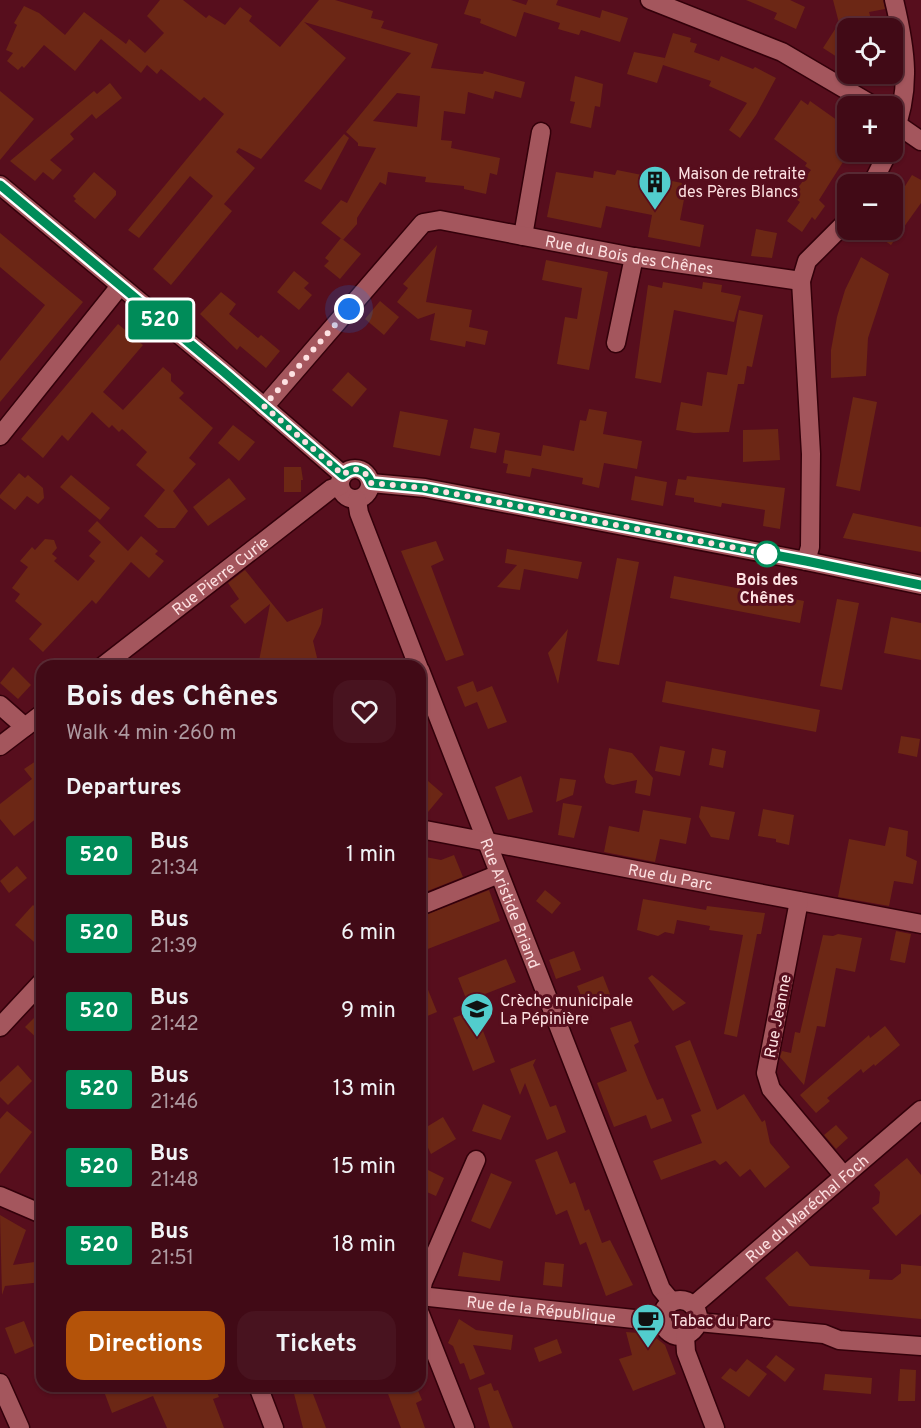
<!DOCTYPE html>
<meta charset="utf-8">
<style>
:root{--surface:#410a16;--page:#48131f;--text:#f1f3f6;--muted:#ae9aa1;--line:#5a2b35;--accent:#b45309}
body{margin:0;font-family:Overpass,sans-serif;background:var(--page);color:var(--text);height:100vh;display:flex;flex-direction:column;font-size:22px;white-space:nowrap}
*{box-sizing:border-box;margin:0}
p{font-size:20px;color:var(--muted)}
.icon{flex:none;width:33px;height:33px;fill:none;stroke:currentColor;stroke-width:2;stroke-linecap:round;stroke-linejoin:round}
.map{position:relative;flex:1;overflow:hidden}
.side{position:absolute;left:36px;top:660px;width:390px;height:732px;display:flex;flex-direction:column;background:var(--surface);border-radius:18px;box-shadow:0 2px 4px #0004,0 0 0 2px var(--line)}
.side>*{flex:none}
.badge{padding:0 12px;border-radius:4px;font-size:21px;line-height:39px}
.buttons{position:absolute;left:837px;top:18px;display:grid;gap:12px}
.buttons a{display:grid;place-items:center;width:66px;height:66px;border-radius:12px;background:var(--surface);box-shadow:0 2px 4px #0004,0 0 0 2px var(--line);font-size:30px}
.you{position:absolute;width:30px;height:30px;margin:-15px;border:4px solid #fff;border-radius:50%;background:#1a73e8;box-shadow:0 0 0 9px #1a73e833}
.map>.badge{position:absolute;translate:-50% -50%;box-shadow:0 0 0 3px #fff}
h2{padding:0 30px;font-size:22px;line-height:54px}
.round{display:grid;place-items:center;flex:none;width:63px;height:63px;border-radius:18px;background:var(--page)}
.summary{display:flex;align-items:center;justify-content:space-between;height:102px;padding:0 30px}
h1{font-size:28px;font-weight:700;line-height:45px}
.cta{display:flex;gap:12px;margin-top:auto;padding:12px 30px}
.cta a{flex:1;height:69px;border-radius:18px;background:var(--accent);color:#fff;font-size:24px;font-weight:700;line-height:69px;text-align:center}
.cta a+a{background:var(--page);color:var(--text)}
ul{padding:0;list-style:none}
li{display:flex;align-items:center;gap:18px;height:78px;padding:0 30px}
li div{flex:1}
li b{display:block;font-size:22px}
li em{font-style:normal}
li .badge{min-width:66px;font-weight:700;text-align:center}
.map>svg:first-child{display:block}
.building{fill:#6c2715;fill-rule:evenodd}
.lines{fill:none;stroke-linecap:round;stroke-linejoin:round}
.minor-casing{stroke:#33000a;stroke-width:21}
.minor{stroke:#a4565d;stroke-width:18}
.line-casing{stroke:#fff;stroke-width:14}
.line{stroke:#008c59;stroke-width:9}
.walk{stroke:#fde1e2;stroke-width:6;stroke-dasharray:0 10.8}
.stop-dot{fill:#fff;stroke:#008c59;stroke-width:3}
.labels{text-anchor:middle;stroke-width:6;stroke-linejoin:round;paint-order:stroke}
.poi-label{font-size:16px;fill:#fde1e2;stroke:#570e1d;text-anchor:start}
.street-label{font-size:16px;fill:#fde1e2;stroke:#570e1d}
.stop-label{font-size:16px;font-weight:bold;fill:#fde1e2;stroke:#570e1d}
</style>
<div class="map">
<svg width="921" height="1428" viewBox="0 0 921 1428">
<rect width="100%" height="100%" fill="#570e1d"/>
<!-- building -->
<g class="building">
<path d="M 160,0 L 183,0 L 206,18 L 209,15 L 225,25 L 240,7 L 252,16 L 249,21 L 280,47 L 319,0 L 335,0 L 373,11 L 371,18 L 384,21 L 381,28 L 438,44 L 431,68 L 483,74 L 484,71 L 525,82 L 521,98 L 495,91 L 493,99 L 468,92 L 465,114 L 444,111 L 441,140 L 452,141 L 451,148 L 500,158 L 497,175 L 490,173 L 486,194 L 464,189 L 464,186 L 425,182 L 426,177 L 388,172 L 386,185 L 380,182 L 357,218 L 357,224 L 343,240 L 321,223 L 341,200 L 347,203 L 376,148 L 358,146 L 358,143 L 346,132 L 411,53 L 304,22 L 346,58 L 261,159 L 239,148 L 236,152 L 255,168 L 224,204 L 232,211 L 171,285 L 153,269 L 213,196 L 190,176 L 139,238 L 128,230 L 224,114 L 204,97 L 200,101 L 161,69 L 157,74 L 147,65 L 141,73 L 101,39 L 75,71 L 44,45 L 24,68 L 22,66 L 18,70 L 7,61 L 13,53 L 6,50 L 17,25 L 14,23 L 24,6 L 39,13 L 65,35 L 84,12 L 126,44 L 129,39 L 145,53 L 164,33 L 147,16 ZM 397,93 L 420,96 L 417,127 L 373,121 Z"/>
<polygon points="469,0 511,0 526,5 528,0 558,0 556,5 600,18 602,10 628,18 620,42 581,30 579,35 558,29 560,23 524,12 516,37 480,23 481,19 464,14"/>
<polygon points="746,0 790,0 805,7 796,29 774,19 777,13"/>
<polygon points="833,0 883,0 885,9 869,12 872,23 868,24 868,28 848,28 848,64 823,48 839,23"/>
<polygon points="673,33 691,38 690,42 697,44 694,52 719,61 721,56 753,69 755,67 776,78 756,115 740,138 729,130 747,103 709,86 711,81 663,65 657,83 627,74 634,52 665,58 663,64"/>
<polygon points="575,76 603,84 600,107 595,106 591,128 570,123 575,102 570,101"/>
<polygon points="110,83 122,98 96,119 92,114 70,134 74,139 50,160 62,170 53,180 43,172 35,181 10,161 94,91 97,94"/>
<polygon points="0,91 34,119 0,160"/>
<polygon points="801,100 808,105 810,101 848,128 848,154 819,200 825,206 815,220 812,217 802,232 787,221 800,202 792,196 811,170 805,166 807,163 774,139"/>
<polygon points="344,134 349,138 321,190 304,181"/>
<polygon points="617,170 687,184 680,220 704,225 700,247 648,237 652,215 606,206 601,228 547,217 556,172 593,178 594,171 615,175"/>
<polygon points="94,172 116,191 116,195 95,219 74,201 76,199 73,196"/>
<polygon points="912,175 921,180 921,203 891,245 869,230 892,230 892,221 903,206 895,202"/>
<polygon points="756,229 777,233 772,258 751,256"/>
<polygon points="0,233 83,302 0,402 0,361 45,305 0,267"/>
<polygon points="341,238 361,254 340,279 324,266 329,261 325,258"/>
<polygon points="437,245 426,302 472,310 469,327 488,331 485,345 466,341 465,347 430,340 435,313 418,319 397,302 408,288 403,284"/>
<polygon points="861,257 889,274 868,338 866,376 831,378 831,350 837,317 845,290"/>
<polygon points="546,260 608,272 589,370 557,364 565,317 577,319 582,288 542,280"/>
<polygon points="294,271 309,283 304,288 312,295 299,310 277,292"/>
<polygon points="663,282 702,289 703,282 722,285 721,292 741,296 734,322 674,310 661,383 635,378 648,285 662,288"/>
<polygon points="221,292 236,304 229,314 258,338 261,335 280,351 266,368 240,346 237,350 200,314"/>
<polygon points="380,301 399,317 384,335 365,319"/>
<polygon points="739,310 763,315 752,367 747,366 744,384 738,384 729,432 694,433 676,430 681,402 702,406 707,372 727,375"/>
<polygon points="118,324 143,345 103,392 123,410 163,367 171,374 171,381 184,393 179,398 213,428 189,458 196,464 173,491 188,511 175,528 158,528 144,516 165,490 136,465 147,452 122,429 119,432 112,425 109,428 92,412 68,441 62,435 43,458 21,439"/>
<polygon points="348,372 367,389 352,407 332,390"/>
<polygon points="853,397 877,402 860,491 836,486"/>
<polygon points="589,409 607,412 603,434 642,441 637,469 604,463 599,488 582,484 583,478 532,468 530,477 506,473 508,464 503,463 505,450 541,456 543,445 574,451 580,420 586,421"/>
<polygon points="400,411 448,420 440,456 393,447"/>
<polygon points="233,425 255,442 239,461 218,443"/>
<polygon points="474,428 500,433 496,453 470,448"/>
<polygon points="778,429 780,460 743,462 743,430"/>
<polygon points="284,467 301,467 303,480 301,480 301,492 284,492"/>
<polygon points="19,473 25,478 28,475 43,488 44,498 38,504 27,496 15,510 0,498 0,495"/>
<polygon points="71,475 110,508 100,520 60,487"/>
<polygon points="635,476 667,482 663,506 631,500"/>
<polygon points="687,476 785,488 780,529 763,526 765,510 722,503 721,507 694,502 694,498 675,495 678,479 686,480"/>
<polygon points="229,478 246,499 208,526 193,507"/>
<polygon points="853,513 921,527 921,552 843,538"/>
<polygon points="97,521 128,551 141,536 158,551 155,554 164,561 149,578 131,562 96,604 92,600 43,652 29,639 42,624 15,601 20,594 12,588 28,567 20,561 32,547 35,550 45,539 54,540 57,548 52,554 57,558 54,561 78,581 95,561 89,556 101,542 88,531"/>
<polygon points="436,541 444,560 431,566 464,655 446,661 401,551"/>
<polygon points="507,549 582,562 578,579 524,569 520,590 497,587 517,565 505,563"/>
<polygon points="617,558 639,562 619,665 597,661"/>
<polygon points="245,570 287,622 323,608 321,624 313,641 319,666 258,666 270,604 245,624 230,606 239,599 228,583"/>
<polygon points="674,576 804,601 800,623 670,598"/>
<polygon points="837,599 859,603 842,690 820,686"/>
<polygon points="891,617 921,623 921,660 884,653"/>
<polygon points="568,629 558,684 548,653"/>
<polygon points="13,667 31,685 18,699 0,683"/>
<polygon points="473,681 477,692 492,686 507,722 488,729 477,702 465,707 457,687"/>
<polygon points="666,681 820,710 816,732 662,702"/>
<polygon points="901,736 920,739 917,757 898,753"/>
<polygon points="660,746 685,751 680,776 655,771"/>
<polygon points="609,748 632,753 653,778 650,796 635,793 637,780 613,785 606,783 604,777"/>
<polygon points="712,748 726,751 723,768 709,765"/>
<polygon points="42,757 42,814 14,836 0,819 0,804 32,779 24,769"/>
<polygon points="521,776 533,812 508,820 495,787"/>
<polygon points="560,778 576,780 573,795 556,802"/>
<polygon points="428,781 443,794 428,812 420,806 420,790"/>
<polygon points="563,803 582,806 574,838 558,835"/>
<polygon points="701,806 735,812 729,840 711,837 699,817"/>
<polygon points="763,809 794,815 789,845 776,842 776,839 758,836"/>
<polygon points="643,810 691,818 686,844 660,839 655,862 604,852 609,826 639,832"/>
<polygon points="889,827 908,831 906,856 917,861 913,884 894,881 889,906 838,897 849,839 885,846"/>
<polygon points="454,855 463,877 420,894 420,856 441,860"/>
<polygon points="17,866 27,878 9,893 0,881"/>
<polygon points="489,890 500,921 420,952 420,917"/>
<polygon points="545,890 561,903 552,914 536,901"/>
<polygon points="643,899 706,910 707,906 765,913 761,934 757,934 737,1037 724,1034 743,935 709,930 710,926 677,920 674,934 665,932 658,936 637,930"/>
<polygon points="33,905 42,913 42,949 15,925"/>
<polygon points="896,931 911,934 905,963 890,960"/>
<polygon points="838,934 862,938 855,972 836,968 825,1027 817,1026 804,1085 780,1057 782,1051 791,1053 795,1032 800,1033 823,935 833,936"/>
<polygon points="574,951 581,970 556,979 549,960"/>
<polygon points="506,959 516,982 467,1001 458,978"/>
<polygon points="420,970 437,1012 420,1019"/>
<polygon points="652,975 686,1003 673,1011 648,978"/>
<polygon points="603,976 612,999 586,1009 577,986"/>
<polygon points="42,1010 42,1043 25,1027"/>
<polygon points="475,1010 495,1062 473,1071 453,1018"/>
<polygon points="631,1021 639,1042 634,1045 649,1082 657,1100 663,1098 672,1121 651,1129 646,1115 614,1127 597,1083 627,1071 610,1028"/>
<polygon points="885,1026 900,1045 875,1066 874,1064 863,1073 861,1069 827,1098 830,1101 816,1113 800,1095 869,1035 870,1038"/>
<polygon points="690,1040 717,1110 744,1094 762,1122 765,1120 770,1143 790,1167 765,1188 750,1169 740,1177 726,1161 720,1165 715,1160 661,1180 653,1161 702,1143 691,1115 701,1111 675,1046"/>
<polygon points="536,1059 533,1065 550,1107 556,1105 566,1132 547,1140 525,1083 520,1095 510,1069"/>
<polygon points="18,1065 32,1081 8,1105 0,1097 0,1082"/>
<polygon points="483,1104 511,1116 501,1140 472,1131"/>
<polygon points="7,1111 32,1132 0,1174 0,1119"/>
<polygon points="443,1117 456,1139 431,1154 420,1131"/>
<polygon points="836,1125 848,1138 836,1149 824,1135"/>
<polygon points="557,1151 570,1184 575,1182 585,1211 589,1209 602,1243 610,1240 633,1285 606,1296 586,1242 580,1245 567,1210 556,1215 535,1160"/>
<polygon points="907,1158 921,1175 921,1214 896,1236 872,1208 879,1203 880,1192 874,1185"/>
<polygon points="426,1169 444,1178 436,1196 420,1189"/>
<polygon points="491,1173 512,1182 490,1229 471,1221"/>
<polygon points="0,1215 26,1230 13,1265 42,1261 42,1282 5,1286 2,1295"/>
<polygon points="797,1251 810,1266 870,1270 869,1279 892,1280 901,1273 901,1264 921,1266 921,1319 789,1306 765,1278"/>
<polygon points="463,1252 503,1261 500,1281 458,1276"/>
<polygon points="545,1262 564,1264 562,1287 543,1285"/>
<polygon points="459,1319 476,1330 513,1335 511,1350 473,1345 485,1374 470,1380 464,1363 460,1364 453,1346 448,1343"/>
<polygon points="24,1321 34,1346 15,1354 5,1328"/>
<polygon points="626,1332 651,1334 665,1345 676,1374 633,1391 619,1359 632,1355"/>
<polygon points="557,1339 562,1353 539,1362 534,1348"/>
<polygon points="776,1355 795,1369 785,1382 766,1367"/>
<polygon points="747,1359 767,1374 749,1397 721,1378 730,1368 736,1372"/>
<polygon points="900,1369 916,1370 915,1401 898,1401"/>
<polygon points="825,1374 872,1378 871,1394 823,1390"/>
<polygon points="491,1383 494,1391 498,1390 513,1428 490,1428 478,1388"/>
<polygon points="102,1386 215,1386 219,1397 213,1399 224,1428 167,1428 153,1396 112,1413"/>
<polygon points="292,1386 310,1386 326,1428 303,1428"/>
<polygon points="385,1386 416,1386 422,1400 416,1403 425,1428 401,1428"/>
</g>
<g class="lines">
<!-- minor casing -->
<g class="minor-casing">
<g id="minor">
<polyline points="650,0 782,52 874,106"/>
<polyline points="892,121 921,141"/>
<path d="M 892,139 C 912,89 906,50 894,0"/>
<polyline points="872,184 888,152"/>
<polyline points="0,185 224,372 343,475"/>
<polyline points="523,236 541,132"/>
<polyline points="616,343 634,257"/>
<path id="s1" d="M 264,407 L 423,223 L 440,220 L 634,257 L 801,281"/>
<polyline points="0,436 120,286"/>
<circle cx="355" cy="484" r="15"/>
<polyline points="371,483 425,488 806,561 921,585"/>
<polyline points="357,500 359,513 418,666"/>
<polyline points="806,561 810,547 811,454 801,281 807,261 848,220"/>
<path id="s2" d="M 103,666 L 331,489 L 340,486"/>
<path id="s3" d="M 420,670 L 661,1289 L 672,1302"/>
<polyline points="0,705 25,727"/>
<polyline points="0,746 42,714"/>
<path id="s4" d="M 420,829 L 921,924"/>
<polyline points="799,901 766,1073 771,1089 844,1176"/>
<polyline points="420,906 499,874"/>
<polyline points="0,1027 42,982"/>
<polyline points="0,1196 42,1214"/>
<path id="s5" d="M 420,1296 L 662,1322"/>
<polyline points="420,1296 423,1282 476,1160"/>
<circle cx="680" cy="1318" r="18"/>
<path id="s6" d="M 693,1306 L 921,1110"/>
<polyline points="420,1314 465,1428"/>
<polyline points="698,1322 824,1334 839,1340 921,1346"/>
<polyline points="685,1336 686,1352 715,1428"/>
<polyline points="0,1383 20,1428"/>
<polyline points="258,1386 274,1428"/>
</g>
</g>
<!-- minor -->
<use href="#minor" class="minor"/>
</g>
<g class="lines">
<!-- line casing -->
<g class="line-casing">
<path id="line" d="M 0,185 L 224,372 L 343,475 C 354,465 366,469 371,483 L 424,488 L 806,561 L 921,585"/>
</g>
<!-- line -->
<use href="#line" class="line"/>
<!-- walk -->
<path class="walk" d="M 349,309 L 264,406 L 343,475 C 354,465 366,469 371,483 L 424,488 L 767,554"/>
</g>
<!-- icons -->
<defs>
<g id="building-pin" transform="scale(1.725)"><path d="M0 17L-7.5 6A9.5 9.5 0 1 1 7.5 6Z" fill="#52cdcd" stroke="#570e1d"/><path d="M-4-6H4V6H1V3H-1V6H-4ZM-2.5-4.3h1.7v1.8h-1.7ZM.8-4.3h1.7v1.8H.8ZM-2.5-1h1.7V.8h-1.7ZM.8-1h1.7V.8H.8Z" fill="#111"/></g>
<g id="school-pin" transform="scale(1.725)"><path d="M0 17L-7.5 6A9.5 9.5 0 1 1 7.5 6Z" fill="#52cdcd" stroke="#570e1d"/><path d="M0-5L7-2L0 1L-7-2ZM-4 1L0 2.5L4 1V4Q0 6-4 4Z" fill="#111"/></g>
<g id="cafe-pin" transform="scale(1.725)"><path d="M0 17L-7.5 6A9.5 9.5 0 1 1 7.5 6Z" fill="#52cdcd" stroke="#570e1d"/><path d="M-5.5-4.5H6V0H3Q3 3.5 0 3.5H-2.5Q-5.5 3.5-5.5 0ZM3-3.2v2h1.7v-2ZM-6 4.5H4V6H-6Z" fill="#111"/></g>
</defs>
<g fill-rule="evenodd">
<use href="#building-pin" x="655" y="182"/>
<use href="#school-pin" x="477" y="1009"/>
<use href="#cafe-pin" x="648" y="1320"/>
</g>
<!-- markers -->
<circle class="stop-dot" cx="767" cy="554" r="12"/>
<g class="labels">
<!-- poi labels -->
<g class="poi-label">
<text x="678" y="179">Maison de retraite<tspan x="678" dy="18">des Pères Blancs</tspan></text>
<text x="500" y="1006">Crèche municipale<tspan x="500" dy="18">La Pépinière</tspan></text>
<text x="671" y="1326">Tabac du Parc</text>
</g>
<!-- street labels -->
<g class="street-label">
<text dy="6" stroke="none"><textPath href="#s1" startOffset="453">Rue du Bois des Chênes</textPath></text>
<text dy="6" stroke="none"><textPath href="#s2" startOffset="148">Rue Pierre Curie</textPath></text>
<text dy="6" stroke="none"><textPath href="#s4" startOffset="255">Rue du Parc</textPath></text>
<text dy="6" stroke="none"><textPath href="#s3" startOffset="250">Rue Aristide Briand</textPath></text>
<text transform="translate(777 1016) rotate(-79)" y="6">Rue Jeanne</text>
<text dy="6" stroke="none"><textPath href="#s6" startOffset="150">Rue du Maréchal Foch</textPath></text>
<text dy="6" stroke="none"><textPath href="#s5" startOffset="122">Rue de la République</textPath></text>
</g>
<!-- stop labels -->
<g class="stop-label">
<text x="767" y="585">Bois des<tspan x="767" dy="18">Chênes</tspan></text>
</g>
</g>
</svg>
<div class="buttons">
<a><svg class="icon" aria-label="locate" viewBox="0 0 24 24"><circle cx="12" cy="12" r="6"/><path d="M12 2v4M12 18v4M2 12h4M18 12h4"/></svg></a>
<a>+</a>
<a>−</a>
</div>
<div class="you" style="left:349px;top:309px"></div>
<b class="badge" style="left:160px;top:320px;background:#008c59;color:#fff">520</b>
<section class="side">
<div class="summary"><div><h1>Bois des Chênes</h1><p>Walk · 4 min · 260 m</p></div><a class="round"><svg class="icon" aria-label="heart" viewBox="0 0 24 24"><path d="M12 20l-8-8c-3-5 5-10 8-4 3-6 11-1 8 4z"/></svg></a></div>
<h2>Departures</h2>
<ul>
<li><span class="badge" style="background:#008c59;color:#fff">520</span><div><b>Bus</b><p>21:34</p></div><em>1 min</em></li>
<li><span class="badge" style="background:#008c59;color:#fff">520</span><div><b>Bus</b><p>21:39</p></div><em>6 min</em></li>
<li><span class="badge" style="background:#008c59;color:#fff">520</span><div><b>Bus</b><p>21:42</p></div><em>9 min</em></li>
<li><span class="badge" style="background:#008c59;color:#fff">520</span><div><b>Bus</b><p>21:46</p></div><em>13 min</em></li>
<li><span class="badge" style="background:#008c59;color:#fff">520</span><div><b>Bus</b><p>21:48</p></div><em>15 min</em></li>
<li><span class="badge" style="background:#008c59;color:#fff">520</span><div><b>Bus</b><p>21:51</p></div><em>18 min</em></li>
</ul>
<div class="cta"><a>Directions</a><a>Tickets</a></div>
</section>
</div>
